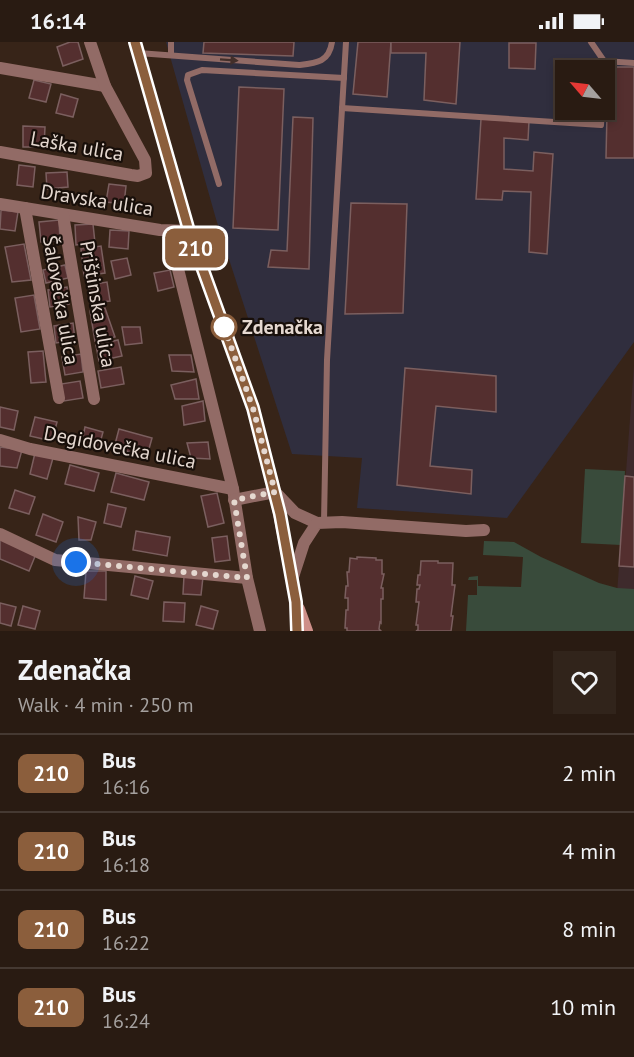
<!DOCTYPE html>
<meta charset="utf-8">
<style>
:root{--surface:#291b12;--page:#31241b;--text:#f1f3f6;--muted:#a5a19f;--line:#453932}
body{margin:0;font-family:"PT Sans",sans-serif;background:var(--page);color:var(--text);height:100vh;display:flex;flex-direction:column;font-size:22px;white-space:nowrap}
*{box-sizing:border-box;margin:0}
p{font-size:20px;color:var(--muted)}
.icon{flex:none;width:33px;height:33px;fill:none;stroke:currentColor;stroke-width:2;stroke-linecap:round;stroke-linejoin:round}
.map{position:relative;height:589px;overflow:hidden}
.sheet{display:flex;flex-direction:column;background:var(--surface);flex:1}
.sheet>*{flex:none}
.badge{padding:0 12px;border-radius:9px;font-size:21px;line-height:39px}
.needle{width:39px;rotate:298deg}
.fabs{position:absolute;left:555px;top:18px;display:grid;gap:12px}
.fabs a{display:grid;place-items:center;width:60px;height:60px;border-radius:0px;background:var(--surface);box-shadow:0 3px 9px #0003,0 0 0 2px var(--line);font-size:30px}
.you{position:absolute;width:30px;height:30px;margin:-15px;border:4px solid #fff;border-radius:50%;background:#1a73e8;box-shadow:0 0 0 9px #1a73e833}
.map>.badge{position:absolute;translate:-50% -50%;box-shadow:0 0 0 3px #fff}
.round{display:grid;place-items:center;flex:none;width:63px;height:63px;border-radius:0px;background:var(--page)}
.head{display:flex;align-items:center;justify-content:space-between;height:102px;padding:0 18px}
h1{font-size:28px;font-weight:700;line-height:45px}
ul{padding:0;list-style:none}
li{display:flex;align-items:center;gap:18px;height:78px;padding:0 18px;border-top:2px solid var(--line)}
li div{flex:1}
li b{display:block;font-size:22px}
li em{font-style:normal}
li .badge{min-width:66px;font-weight:700;text-align:center}
.status{display:flex;justify-content:space-between;align-items:center;height:42px;padding:0 30px;background:var(--surface);direction:ltr}
.status svg{height:16px;fill:currentColor}
.map>svg:first-child{display:block}
.commercial{fill:#302e3e;fill-rule:evenodd}
.education{fill:#3e2a2c}
.green{fill:#394b3b}
.building{fill:#542f2f;stroke:#7b5f5f;stroke-width:1.5}
.lines{fill:none;stroke-linecap:round;stroke-linejoin:round}
.service{stroke:#926b66;stroke-width:6}
.minor{stroke:#926b66;stroke-width:12}
.secondary{stroke:#ce8f89;stroke-width:12}
.oneway{fill:#432f2a}
.line-casing{stroke:#fff;stroke-width:14}
.line{stroke:#8b5e3c;stroke-width:9}
.walk{stroke:#e5d8d0;stroke-width:6;stroke-dasharray:0 10.8}
.stop-dot{fill:#fff;stroke:#8b5e3c;stroke-width:3}
.labels{text-anchor:middle;stroke-width:4.5;stroke-linejoin:round;paint-order:stroke}
.street-label{font-size:20px;fill:#e5d8d0;stroke:#180f0a}
.stop-label{font-size:20px;font-weight:bold;fill:#e5d8d0;stroke:#180f0a;text-anchor:start}
</style>
<div class="status"><b>16:14</b><svg viewBox="0 0 49 12"><path d="M0 12V9h3v3zM5 12V6h3v6zM10 12V3h3v9zM15 12V0h3v12zM26 1h20v11H26zM47 4h2v5h-2z"/></svg></div>
<div class="map">
<svg width="634" height="589" viewBox="0 0 634 589">
<rect width="100%" height="100%" fill="#372418"/>
<!-- commercial -->
<path class="commercial" d="M 166,0 L 634,0 L 634,300 L 507,476 L 357,466 L 362,416 L 292,412 L 216,177 ZM 566,28 L 604,28 L 604,68 L 566,68 Z"/>
<!-- education -->
<polygon class="education" points="634,323 634,567 616,565"/>
<!-- green -->
<g class="green">
<polygon points="585,427 625,429 621,503 581,501"/>
<polygon points="484,499 514,500 541,515 599,541 617,546 634,547 634,589 466,589 468,553 477,553 477,538 468,538 469,535 478,534 478,544 521,545 523,515 483,513"/>
</g>
<!-- building -->
<g class="building">
<polygon points="70,0 78,0 83,17 63,24 57,5"/>
<polygon points="204,0 294,0 293,14 203,11"/>
<polygon points="358,0 391,0 387,55 353,52"/>
<polygon points="391,0 460,0 456,62 424,58 426,11 391,11"/>
<polygon points="509,1 536,1 535,27 509,26"/>
<polygon points="608,25 634,25 634,116 606,116"/>
<polygon points="34,38 51,42 46,60 29,56"/>
<polygon points="239,45 284,47 278,188 233,186"/>
<polygon points="61,52 78,57 73,75 56,71"/>
<polygon points="293,75 313,76 309,227 268,225 271,208 287,209"/>
<polygon points="481,77 529,79 528,98 504,96 504,127 533,129 534,110 553,112 547,212 529,210 531,150 503,149 502,158 476,157"/>
<polygon points="23,84 45,85 44,105 23,105"/>
<polygon points="19,123 35,125 33,145 17,143"/>
<polygon points="67,130 68,145 47,147 46,131"/>
<polygon points="109,142 126,144 124,162 106,160"/>
<polygon points="351,161 407,162 403,271 345,272"/>
<polygon points="1,168 18,170 15,189 0,187"/>
<polygon points="59,178 60,199 41,200 39,180"/>
<polygon points="93,182 95,201 76,203 75,183"/>
<polygon points="110,188 129,189 128,207 109,205"/>
<polygon points="24,202 31,238 12,240 5,205"/>
<polygon points="101,204 105,231 84,234 81,207"/>
<polygon points="127,216 131,233 115,237 111,219"/>
<polygon points="65,223 68,236 46,241 43,228"/>
<polygon points="170,228 174,245 158,249 154,231"/>
<polygon points="107,240 110,259 91,261 89,243"/>
<polygon points="67,245 69,262 50,265 48,248"/>
<polygon points="34,253 40,287 21,290 15,256"/>
<polygon points="105,266 115,295 95,299 90,269"/>
<polygon points="73,281 75,298 56,301 54,284"/>
<polygon points="122,285 140,285 142,301 125,303"/>
<polygon points="118,298 122,314 99,319 96,303"/>
<polygon points="43,309 46,340 31,341 28,310"/>
<polygon points="81,312 83,330 65,333 62,315"/>
<polygon points="169,313 191,313 194,330 172,329"/>
<polygon points="121,325 124,342 101,346 98,329"/>
<polygon points="405,326 496,334 496,370 436,364 430,424 472,428 471,452 397,443"/>
<polygon points="196,337 199,357 175,357 171,343"/>
<polygon points="80,339 83,356 64,359 61,342"/>
<polygon points="203,359 205,379 184,383 182,364"/>
<polygon points="0,365 18,369 14,388 0,385"/>
<polygon points="35,375 57,380 52,399 30,394"/>
<polygon points="85,385 103,390 98,408 81,404"/>
<polygon points="119,387 152,396 147,414 114,406"/>
<polygon points="208,400 210,417 191,416 187,401"/>
<polygon points="0,405 22,408 17,426 0,424"/>
<polygon points="35,411 53,416 47,437 30,432"/>
<polygon points="70,423 99,431 94,449 65,442"/>
<polygon points="116,431 149,440 144,458 111,450"/>
<polygon points="625,434 634,435 634,525 619,524"/>
<polygon points="15,448 35,455 29,472 9,466"/>
<polygon points="217,451 224,481 208,485 201,454"/>
<polygon points="108,462 126,466 121,485 104,481"/>
<polygon points="43,472 63,480 56,500 36,493"/>
<polygon points="78,475 96,480 91,498 79,498"/>
<polygon points="136,489 170,495 167,514 133,508"/>
<polygon points="227,494 230,518 215,520 212,496"/>
<polygon points="0,497 36,512 29,529 0,517"/>
<polygon points="357,515 376,516 376,518 382,518 382,532 384,532 381,546 383,546 383,557 381,557 381,581 380,580 379,587 381,589 347,589 347,586 345,586 346,568 348,568 348,556 345,556 346,544 348,544 347,530 349,530 350,516 357,517"/>
<polygon points="421,519 438,519 438,521 453,521 452,543 455,543 451,574 453,574 451,589 416,589 418,588 418,583 416,583 419,560 416,560 417,547 419,547 420,543 417,543 418,533 420,533"/>
<polygon points="86,529 106,529 106,558 84,556"/>
<polygon points="135,534 153,539 148,557 131,553"/>
<polygon points="184,534 203,535 201,553 183,552"/>
<polygon points="164,560 185,561 184,580 163,579"/>
<polygon points="0,561 16,565 11,584 0,581"/>
<polygon points="23,564 40,569 35,587 18,583"/>
<polygon points="201,564 218,569 213,587 196,583"/>
</g>
<g class="lines">
<!-- service -->
<g class="service">
<polyline points="171,0 171,13"/>
<polyline points="591,0 604,19"/>
<path d="M 138,11 L 299,23 C 317,21 329,20 332,0"/>
<polyline points="603,28 604,19 634,21"/>
<polyline points="342,66 601,83 602,68"/>
<polyline points="219,142 187,38 188,33 202,28 344,36"/>
<polyline points="324,480 327,318 346,0"/>
</g>
<!-- minor -->
<g class="minor">
<polyline points="0,26 105,44"/>
<polyline points="0,110 131,133 138,134 146,131 145,118 105,44 90,0"/>
<polyline points="0,162 160,188 189,189"/>
<polyline points="25,166 59,356"/>
<polyline points="63,173 94,357"/>
<polyline points="175,215 233,447 247,536 260,589"/>
<polyline points="0,398 30,407 233,447"/>
<polyline points="234,458 275,450 295,471 317,481"/>
<polyline points="0,492 55,518 247,536"/>
<polyline points="292,538 304,501 317,481 342,480 466,489 484,488"/>
</g>
<!-- secondary -->
<g class="secondary">
<polyline points="135,0 189,189 253,366 275,450 296,560 297,589"/>
<polyline points="299,567 307,589"/>
</g>
</g>
<!-- one-way arrows -->
<defs><path id="oneway-solid" d="M-6-.8H1V-3.2L6.5 0L1 3.2V.8H-6Z" transform="scale(1.5)"/></defs>
<use class="oneway" href="#oneway-solid" transform="translate(229 18) rotate(4)"/>
<g class="lines">
<!-- line casing -->
<g class="line-casing">
<polyline id="line" points="135,0 189,189 253,366 280,472 296,560 297,589"/>
</g>
<!-- line -->
<use href="#line" class="line"/>
<!-- walk -->
<polyline class="walk" points="76,520 247,536 234,458 275,450 253,366 224,285"/>
</g>
<!-- markers -->
<circle class="stop-dot" cx="224" cy="285" r="12"/>
<g class="labels">
<!-- street labels -->
<g class="street-label">
<text transform="translate(77 104) rotate(10)" y="7">Laška ulica</text>
<text transform="translate(97 158) rotate(9)" y="7">Dravska ulica</text>
<text transform="translate(61 258) rotate(80)" y="7">Šalovečka ulica</text>
<text transform="translate(98 262) rotate(80)" y="7">Prištinska ulica</text>
<text transform="translate(120 405) rotate(11)" y="7">Degidovečka ulica</text>
</g>
<!-- stop labels -->
<g class="stop-label">
<text x="242" y="292">Zdenačka</text>
</g>
</g>
</svg>
<div class="fabs">
<a><svg class="needle" viewBox="-14 -14 28 28"><path d="M0-13l5 13h-10z" fill="#e53935"/><path d="M0 13l5-13h-10z" fill="#a5a19f"/></svg></a>
</div>
<div class="you" style="left:76px;top:520px"></div>
<b class="badge" style="left:195px;top:206px;background:#8b5e3c;color:#fff">210</b>
</div>
<section class="sheet">
<div class="head"><div><h1>Zdenačka</h1><p>Walk · 4 min · 250 m</p></div><a class="round"><svg class="icon" aria-label="heart" viewBox="0 0 24 24"><path d="M12 20l-8-8c-3-5 5-10 8-4 3-6 11-1 8 4z"/></svg></a></div>
<ul>
<li><span class="badge" style="background:#8b5e3c;color:#fff">210</span><div><b>Bus</b><p>16:16</p></div><em>2 min</em></li>
<li><span class="badge" style="background:#8b5e3c;color:#fff">210</span><div><b>Bus</b><p>16:18</p></div><em>4 min</em></li>
<li><span class="badge" style="background:#8b5e3c;color:#fff">210</span><div><b>Bus</b><p>16:22</p></div><em>8 min</em></li>
<li><span class="badge" style="background:#8b5e3c;color:#fff">210</span><div><b>Bus</b><p>16:24</p></div><em>10 min</em></li>
</ul>
</section>
